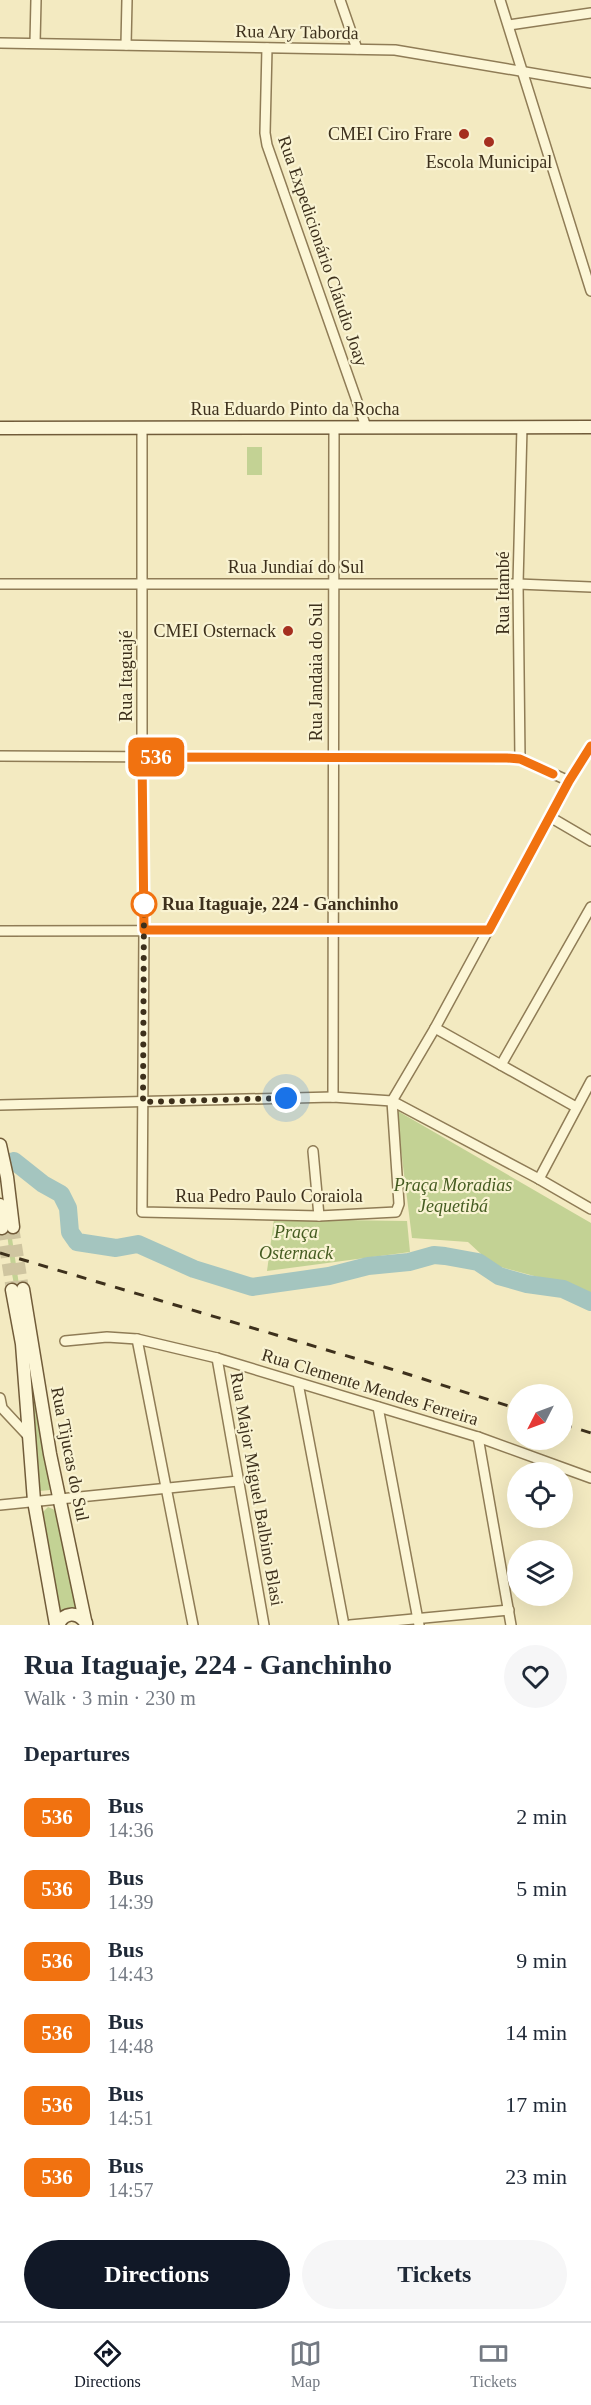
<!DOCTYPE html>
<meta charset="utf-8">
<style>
:root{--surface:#fff;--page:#f6f6f7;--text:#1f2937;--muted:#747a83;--line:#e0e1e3;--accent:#111827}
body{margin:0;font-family:Georgia,serif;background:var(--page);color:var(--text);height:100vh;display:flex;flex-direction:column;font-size:22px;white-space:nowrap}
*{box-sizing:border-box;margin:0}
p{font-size:20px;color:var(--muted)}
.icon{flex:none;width:33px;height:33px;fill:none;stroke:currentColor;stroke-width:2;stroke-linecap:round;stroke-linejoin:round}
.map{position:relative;height:1625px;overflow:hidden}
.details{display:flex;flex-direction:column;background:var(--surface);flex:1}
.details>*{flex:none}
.badge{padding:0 12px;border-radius:9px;font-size:21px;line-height:39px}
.needle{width:39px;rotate:228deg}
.fabs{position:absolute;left:507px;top:1384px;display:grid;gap:12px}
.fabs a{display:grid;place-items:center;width:66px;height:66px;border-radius:50%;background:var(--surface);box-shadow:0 6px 24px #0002;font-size:30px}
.you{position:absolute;width:30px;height:30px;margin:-15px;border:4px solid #fff;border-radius:50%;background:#1a73e8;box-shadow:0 0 0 9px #1a73e833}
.map>.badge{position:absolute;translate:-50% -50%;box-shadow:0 0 0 3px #fff}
h2{padding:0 24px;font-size:22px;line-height:54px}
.round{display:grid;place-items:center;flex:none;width:63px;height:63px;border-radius:32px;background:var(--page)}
.summary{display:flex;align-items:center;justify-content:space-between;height:102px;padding:0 24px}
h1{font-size:28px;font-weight:700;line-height:45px}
.cta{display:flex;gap:12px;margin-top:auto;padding:12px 24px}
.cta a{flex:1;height:69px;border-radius:36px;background:var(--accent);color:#fff;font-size:24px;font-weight:700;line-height:69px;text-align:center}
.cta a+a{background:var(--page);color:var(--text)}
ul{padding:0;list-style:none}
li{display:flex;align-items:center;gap:18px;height:72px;padding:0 24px}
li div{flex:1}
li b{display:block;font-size:22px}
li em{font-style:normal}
li .badge{min-width:66px;font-weight:700;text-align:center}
.tabs{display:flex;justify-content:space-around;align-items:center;height:84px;border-top:2px solid var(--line);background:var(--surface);font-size:16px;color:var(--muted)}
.tabs a{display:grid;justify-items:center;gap:3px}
.tabs .current{color:var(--accent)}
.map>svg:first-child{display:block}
.green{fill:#c3d294}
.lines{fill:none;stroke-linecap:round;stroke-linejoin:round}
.river{stroke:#a4c5bf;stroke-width:18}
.secondary-tunnel{stroke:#cfc5a0;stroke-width:12;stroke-dasharray:12 6;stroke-linecap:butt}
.street-casing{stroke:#8f7c56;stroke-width:12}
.secondary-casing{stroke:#715c3a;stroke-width:15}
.street{stroke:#fcf6d6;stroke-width:9}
.secondary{stroke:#fcf6d6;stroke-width:12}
.rail{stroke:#3d301c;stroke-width:3;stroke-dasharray:10 10;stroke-linecap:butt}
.line-casing{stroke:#fff;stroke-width:14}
.line{stroke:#f17210;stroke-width:9}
.walk{stroke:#3d301c;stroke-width:6;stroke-dasharray:0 10.8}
.poi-dot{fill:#a52f1f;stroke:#f9f3d2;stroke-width:2}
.stop-dot{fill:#fff;stroke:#f17210;stroke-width:3}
.labels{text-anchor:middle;stroke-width:4.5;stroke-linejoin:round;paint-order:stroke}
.street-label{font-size:18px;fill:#3d301c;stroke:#f9f3d2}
.poi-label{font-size:18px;fill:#3d301c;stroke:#f9f3d2;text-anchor:end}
.stop-label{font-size:18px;font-weight:bold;fill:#3d301c;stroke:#f9f3d2;text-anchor:start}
.park-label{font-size:18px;font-style:italic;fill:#455c21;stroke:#f9f3d2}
</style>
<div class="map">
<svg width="591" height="1625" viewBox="0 0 591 1625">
<rect width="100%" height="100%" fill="#f3eac1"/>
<!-- green -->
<g class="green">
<rect x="247" y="447" width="15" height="28"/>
<polygon points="396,1110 591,1223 591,1295 568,1285 493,1265 468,1242 412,1238"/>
<polygon points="2,1172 50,1490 40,1491 24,1335 12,1274 0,1175"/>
<polygon points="274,1219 407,1221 410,1252 267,1271"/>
<polygon points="48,1507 55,1510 77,1610 60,1612 49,1560 42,1513"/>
</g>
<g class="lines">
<!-- river -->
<polyline class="river" points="14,1161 43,1184 61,1194 68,1208 70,1232 77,1242 116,1248 138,1244 194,1269 252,1287 329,1276 368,1266 409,1262 434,1255 445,1256 478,1262 499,1276 527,1284 563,1289 591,1302"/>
<!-- secondary-tunnel -->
<g class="secondary-tunnel">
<polyline points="13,1227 23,1289"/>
<polyline points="2,1228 12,1290"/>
</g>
<!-- street casing -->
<g class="street-casing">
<g id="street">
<polyline points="340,0 357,49"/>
<polyline points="500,0 591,291"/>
<polyline points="509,25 591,13"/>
<polyline points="0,43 395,50 591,83"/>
<polyline points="35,43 36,0"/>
<polyline points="126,45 127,0"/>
<polyline points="267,48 265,133 267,145 366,427"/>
<polyline points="142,427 142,757 144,930 142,1212 319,1216 396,1212 399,1204 392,1101 435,1028 569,781 591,746"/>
<polyline points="0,584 518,584 591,587"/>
<polyline points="0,756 520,759 569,781"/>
<polyline points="520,759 518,584 522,427"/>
<polyline points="550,817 591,841"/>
<polyline points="0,931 489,930"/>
<polyline points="435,1028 576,1107"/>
<polyline points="501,1065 591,907"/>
<polyline points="333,1097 334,427"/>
<polyline points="0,1105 333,1097 392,1101 539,1179 591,1209"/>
<polyline points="313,1151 319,1216"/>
<polyline points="539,1179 591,1081"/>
<polyline points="137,1339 193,1625"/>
<polyline points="65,1341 107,1337 137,1339 217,1358 478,1437 591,1478"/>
<polyline points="217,1358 264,1625"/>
<polyline points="298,1383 344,1625"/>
<polyline points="0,1398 2,1408 29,1437"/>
<polyline points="378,1407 419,1625"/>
<polyline points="478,1437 511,1625"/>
<polyline points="0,1505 238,1481"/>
<polyline points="350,1625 509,1610"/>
</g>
</g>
<!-- secondary casing -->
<g class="secondary-casing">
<g id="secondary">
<polyline points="0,428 591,427"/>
<polyline points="0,1145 7,1177 13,1227"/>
<polyline points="0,1205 2,1228"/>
<polyline points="23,1289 50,1454 86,1625"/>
<polyline points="12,1290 22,1344 34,1501 56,1625"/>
<path d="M 58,1625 C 64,1612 77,1611 86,1623"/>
</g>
</g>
<!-- street -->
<use href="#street" class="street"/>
<!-- secondary -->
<use href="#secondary" class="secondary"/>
<!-- rail -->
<g class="rail">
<polyline points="0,1253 401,1372 518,1409"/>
<polyline points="562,1424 591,1433"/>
</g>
</g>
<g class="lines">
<!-- line casing -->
<g class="line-casing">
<polyline id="line" points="553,774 520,759 507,758 142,757 144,930 489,930 569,781 591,746"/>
</g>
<!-- line -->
<use href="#line" class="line"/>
<!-- walk -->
<polyline class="walk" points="144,904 143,1102 286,1098"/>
</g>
<!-- markers -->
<g class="poi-dot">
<circle cx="464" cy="134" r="6"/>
<circle cx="489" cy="142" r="6"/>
<circle cx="288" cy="631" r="6"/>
</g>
<circle class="stop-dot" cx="144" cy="904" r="12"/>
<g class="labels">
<!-- street labels -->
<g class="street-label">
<text transform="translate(297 32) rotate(1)" y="6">Rua Ary Taborda</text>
<text transform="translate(323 251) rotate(71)" y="6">Rua Expedicionário Cláudio Joay</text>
<text x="295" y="415">Rua Eduardo Pinto da Rocha</text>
<text x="296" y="573">Rua Jundiaí do Sul</text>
<text transform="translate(503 593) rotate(-90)" y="6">Rua Itambé</text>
<text transform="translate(316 672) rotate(-90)" y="6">Rua Jandaia do Sul</text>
<text transform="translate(126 676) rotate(-90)" y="6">Rua Itaguajé</text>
<text x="269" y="1202">Rua Pedro Paulo Coraiola</text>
<text transform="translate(370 1387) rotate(17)" y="6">Rua Clemente Mendes Ferreira</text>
<text transform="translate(70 1454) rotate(79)" y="6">Rua Tijucas do Sul</text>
<text transform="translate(257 1489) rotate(80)" y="6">Rua Major Miguel Balbino Blasi</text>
</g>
<!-- poi labels -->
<g class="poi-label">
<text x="452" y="140">CMEI Ciro Frare</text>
<text x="489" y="168" text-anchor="middle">Escola Municipal</text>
<text x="276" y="637">CMEI Osternack</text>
</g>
<!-- stop labels -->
<g class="stop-label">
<text x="162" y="910">Rua Itaguaje, 224 - Ganchinho</text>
</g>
<!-- park labels -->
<g class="park-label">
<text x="453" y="1191">Praça Moradias<tspan x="453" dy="21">Jequetibá</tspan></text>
<text x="296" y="1238">Praça<tspan x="296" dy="21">Osternack</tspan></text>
</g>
</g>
</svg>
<div class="fabs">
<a><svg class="needle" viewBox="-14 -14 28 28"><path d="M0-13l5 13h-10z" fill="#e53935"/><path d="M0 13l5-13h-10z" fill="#747a83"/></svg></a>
<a><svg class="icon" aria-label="locate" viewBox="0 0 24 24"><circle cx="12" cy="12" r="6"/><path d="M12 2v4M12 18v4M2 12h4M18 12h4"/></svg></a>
<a><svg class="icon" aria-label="layers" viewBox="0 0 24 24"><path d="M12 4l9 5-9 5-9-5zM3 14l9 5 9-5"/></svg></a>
</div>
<div class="you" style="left:286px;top:1098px"></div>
<b class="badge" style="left:156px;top:757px;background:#f17210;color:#fff">536</b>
</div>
<section class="details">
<div class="summary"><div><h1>Rua Itaguaje, 224 - Ganchinho</h1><p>Walk · 3 min · 230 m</p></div><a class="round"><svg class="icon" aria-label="heart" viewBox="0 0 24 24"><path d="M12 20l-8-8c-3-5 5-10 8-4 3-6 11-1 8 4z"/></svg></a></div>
<h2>Departures</h2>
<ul>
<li><span class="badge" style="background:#f17210;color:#fff">536</span><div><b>Bus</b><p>14:36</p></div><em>2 min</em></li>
<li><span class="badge" style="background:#f17210;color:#fff">536</span><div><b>Bus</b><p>14:39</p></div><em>5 min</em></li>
<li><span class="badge" style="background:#f17210;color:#fff">536</span><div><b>Bus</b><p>14:43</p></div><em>9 min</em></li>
<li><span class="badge" style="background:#f17210;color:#fff">536</span><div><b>Bus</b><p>14:48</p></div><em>14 min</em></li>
<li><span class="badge" style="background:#f17210;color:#fff">536</span><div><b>Bus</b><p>14:51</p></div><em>17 min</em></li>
<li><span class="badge" style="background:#f17210;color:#fff">536</span><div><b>Bus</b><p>14:57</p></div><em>23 min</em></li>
</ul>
<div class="cta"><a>Directions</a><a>Tickets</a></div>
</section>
<nav class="tabs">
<a class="current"><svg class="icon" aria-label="directions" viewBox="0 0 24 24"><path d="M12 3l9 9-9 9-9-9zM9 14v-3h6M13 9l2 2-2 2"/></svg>Directions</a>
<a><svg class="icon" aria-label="map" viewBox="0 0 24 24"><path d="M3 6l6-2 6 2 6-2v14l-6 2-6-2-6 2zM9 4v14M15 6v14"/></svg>Map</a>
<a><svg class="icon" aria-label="tickets" viewBox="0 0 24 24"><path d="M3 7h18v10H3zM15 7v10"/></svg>Tickets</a>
</nav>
